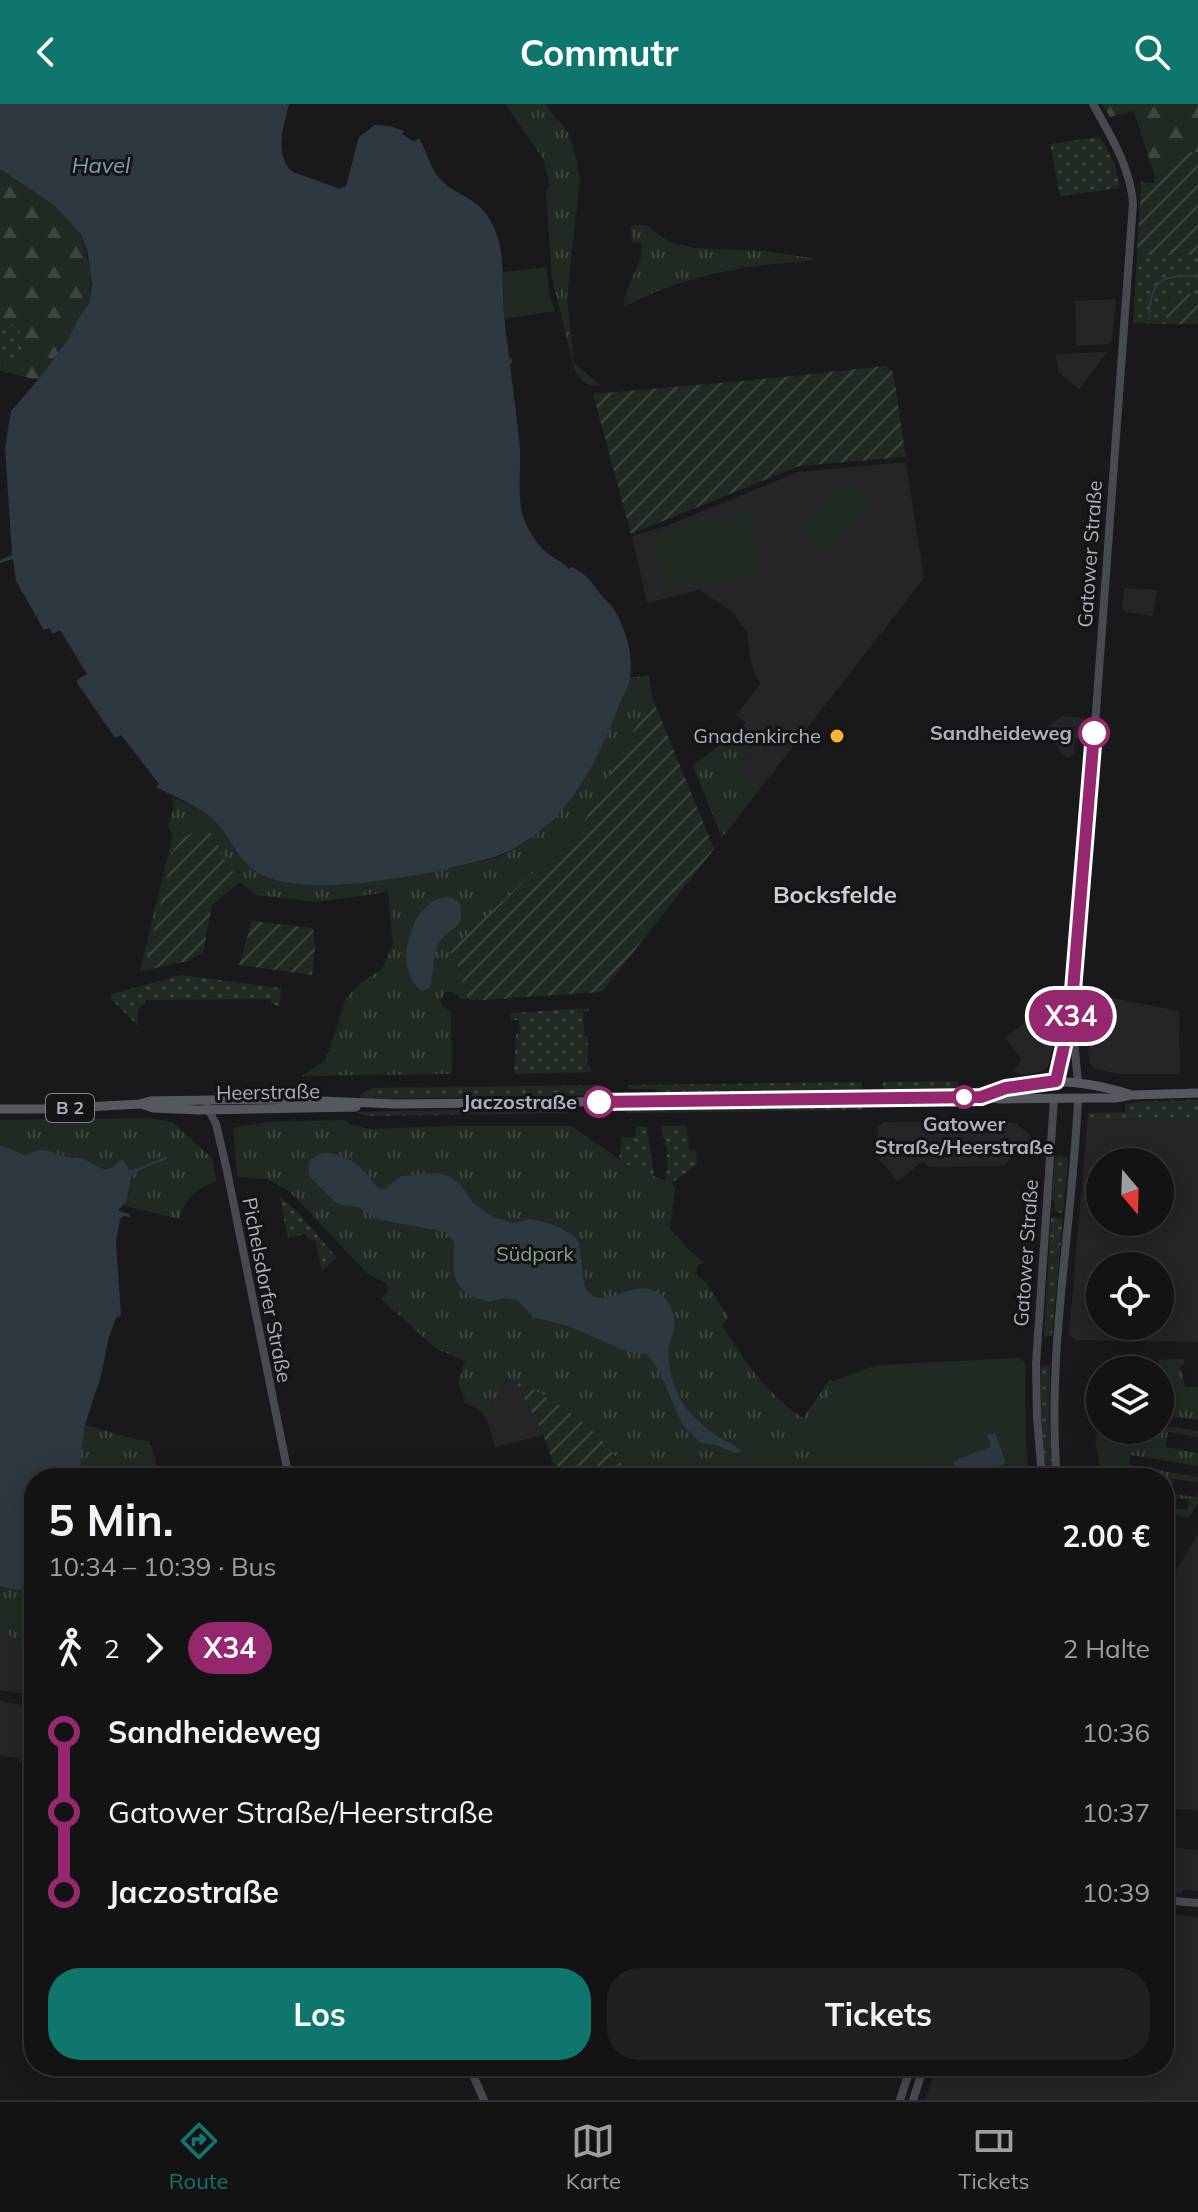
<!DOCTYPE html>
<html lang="de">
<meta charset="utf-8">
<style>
:root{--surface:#131314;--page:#202022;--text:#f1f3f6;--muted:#9d9ea0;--line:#323234;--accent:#0f766e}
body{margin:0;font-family:Mulish,sans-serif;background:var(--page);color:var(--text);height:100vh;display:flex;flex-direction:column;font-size:30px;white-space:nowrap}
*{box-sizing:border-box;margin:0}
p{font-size:26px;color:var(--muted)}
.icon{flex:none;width:44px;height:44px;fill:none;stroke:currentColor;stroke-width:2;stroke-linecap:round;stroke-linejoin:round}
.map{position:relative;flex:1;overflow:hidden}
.panel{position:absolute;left:24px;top:1364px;width:1150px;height:608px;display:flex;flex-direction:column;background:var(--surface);border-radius:32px;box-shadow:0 4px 20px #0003,0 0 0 2px var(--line)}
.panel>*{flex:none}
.badge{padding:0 16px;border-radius:26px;font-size:28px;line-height:52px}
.needle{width:52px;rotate:161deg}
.buttons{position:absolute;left:1086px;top:1044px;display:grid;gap:16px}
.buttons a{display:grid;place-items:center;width:88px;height:88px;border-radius:50%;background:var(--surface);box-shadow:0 4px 20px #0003,0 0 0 2px var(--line);font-size:40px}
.map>.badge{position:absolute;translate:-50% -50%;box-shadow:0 0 0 4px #fff}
.legs{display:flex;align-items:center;gap:12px;height:88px;padding:0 24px;font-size:26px}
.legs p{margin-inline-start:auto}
.head{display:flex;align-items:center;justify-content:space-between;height:136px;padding:0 24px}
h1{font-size:44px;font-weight:700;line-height:60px}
.primary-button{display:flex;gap:16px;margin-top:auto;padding:16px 24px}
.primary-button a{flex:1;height:92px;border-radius:32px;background:var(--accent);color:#fff;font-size:32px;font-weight:700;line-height:92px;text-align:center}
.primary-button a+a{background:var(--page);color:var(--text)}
ul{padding:0 24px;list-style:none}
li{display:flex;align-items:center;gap:28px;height:80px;font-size:30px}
li i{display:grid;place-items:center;width:12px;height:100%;margin:0 10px;background:currentColor}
li i::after{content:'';width:20px;height:20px;margin:-10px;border:6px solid;border-radius:50%;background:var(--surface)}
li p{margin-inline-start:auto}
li:first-child i{background:linear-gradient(#0000 50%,currentColor 0)}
li:last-child i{background:linear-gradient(currentColor 50%,#0000 0)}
header{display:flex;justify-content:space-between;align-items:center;height:104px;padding:0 24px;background:var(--accent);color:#fff;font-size:36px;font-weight:700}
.tab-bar{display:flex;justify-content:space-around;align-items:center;height:112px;border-top:2px solid var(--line);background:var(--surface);font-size:22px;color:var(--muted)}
.tab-bar a{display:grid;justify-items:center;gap:4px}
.tab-bar .selected{color:var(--accent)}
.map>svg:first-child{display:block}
.built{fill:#252528;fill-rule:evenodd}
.grass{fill:url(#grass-dots)}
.forest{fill:url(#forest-firs)}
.park{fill:url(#park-tufts)}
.garden{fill:url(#garden-furrows)}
.pitch{fill:#212a22}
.water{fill:#2e3840}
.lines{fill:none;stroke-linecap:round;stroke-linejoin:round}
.stream{stroke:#2e3840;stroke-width:2}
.secondary{stroke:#484a51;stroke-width:8}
.primary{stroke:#565860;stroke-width:9}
.line-1-casing{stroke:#fff;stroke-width:18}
.line-1{stroke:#95276e;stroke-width:12}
.stop-1-dot{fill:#fff;stroke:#95276e;stroke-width:4}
.poi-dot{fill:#f8b534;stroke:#141416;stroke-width:3}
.labels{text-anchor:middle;stroke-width:6;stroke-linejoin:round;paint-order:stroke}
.shield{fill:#141416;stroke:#7e818a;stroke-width:2}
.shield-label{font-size:18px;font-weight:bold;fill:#abb0bb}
.street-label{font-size:20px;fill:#abb0bb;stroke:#141416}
.stop-label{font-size:20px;font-weight:bold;fill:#abb0bb;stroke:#141416;text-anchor:end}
.poi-label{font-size:20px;fill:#abb0bb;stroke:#141416;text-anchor:end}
.park-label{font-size:20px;fill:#82a784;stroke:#141416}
.water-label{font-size:22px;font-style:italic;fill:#819eb7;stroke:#141416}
.quarter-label{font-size:24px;font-weight:bold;fill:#cccfd7;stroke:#141416}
</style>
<header><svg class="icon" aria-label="back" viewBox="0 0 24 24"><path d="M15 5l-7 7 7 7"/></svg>Commutr<svg class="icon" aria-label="search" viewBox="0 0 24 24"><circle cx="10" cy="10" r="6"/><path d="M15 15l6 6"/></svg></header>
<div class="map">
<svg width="1198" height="1996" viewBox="0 0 1198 1996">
<defs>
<pattern id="grass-dots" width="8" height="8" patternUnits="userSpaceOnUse" patternTransform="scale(2)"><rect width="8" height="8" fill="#212a22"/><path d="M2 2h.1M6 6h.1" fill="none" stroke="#3f4640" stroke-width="1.8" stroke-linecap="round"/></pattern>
<pattern id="forest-firs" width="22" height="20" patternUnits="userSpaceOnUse" patternTransform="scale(2)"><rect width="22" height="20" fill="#212a22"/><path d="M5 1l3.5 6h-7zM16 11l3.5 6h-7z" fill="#3f4640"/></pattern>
<pattern id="park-tufts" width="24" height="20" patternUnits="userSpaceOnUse" patternTransform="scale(2)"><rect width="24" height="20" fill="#212a22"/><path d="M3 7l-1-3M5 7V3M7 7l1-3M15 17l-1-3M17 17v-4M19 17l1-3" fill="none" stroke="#3f4640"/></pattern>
<pattern id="garden-furrows" width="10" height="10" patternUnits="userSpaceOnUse" patternTransform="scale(2)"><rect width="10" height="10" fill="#212a22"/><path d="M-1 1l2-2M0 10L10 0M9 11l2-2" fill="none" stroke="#3f4640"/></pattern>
</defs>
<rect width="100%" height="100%" fill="#19191b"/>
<!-- built -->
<g class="built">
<polygon points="1116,195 1112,236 1108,240 1076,242 1075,197"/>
<polygon points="1107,248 1079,285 1058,268 1056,250"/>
<polygon points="906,358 924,474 760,685 737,667 759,630 736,611 760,580 751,560 747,529 734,509 699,486 647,499 632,432 666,422 798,368"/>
<polygon points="1124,484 1157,486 1153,512 1125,508 1122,504"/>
<polygon points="1062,612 1085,614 1084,636 1075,635 1074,650 1068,654 1061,648 1045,624"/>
<polygon points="1063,888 1061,908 1048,963 1043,967 1025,971 1012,967 1018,961 1021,954 1005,934"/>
<polygon points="1093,890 1179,907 1180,970 1119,970 1095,965 1090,959 1088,951"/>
<path d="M 1198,1014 L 1198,1238 L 1075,1236 L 1069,1230 L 1087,1021 L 1093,1016 ZM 1100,1058 L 1160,1058 L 1160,1118 L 1100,1118 ZM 1100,1162 L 1160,1162 L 1160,1222 L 1100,1222 Z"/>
<polygon points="1005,1017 1017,1020 1030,1031 1038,1052 1013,1051 1004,1062 928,1063 923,1057 898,1077 872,1047 877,1036 878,1023 883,1018"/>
<polygon points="507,1275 516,1278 543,1331 495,1343 487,1316 492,1305 490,1296 498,1294"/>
<polygon points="1198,1430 1198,1706 1173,1705 1164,1700 1164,1486"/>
<polygon points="0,1524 11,1531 23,1544 30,1567 32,1591 0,1586"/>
<polygon points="0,1597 34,1603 34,1648 31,1657 25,1656 19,1658 18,1654 0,1652"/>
<polygon points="1164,1743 1198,1746 1198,1787 1183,1786 1182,1790 1164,1788"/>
<polygon points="1164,1810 1198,1813 1198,1996 925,1996 937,1962 1164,1962"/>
</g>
<!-- grass -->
<g class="grass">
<polygon points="1100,33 1114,58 1120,84 1060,92 1050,40"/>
<polygon points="1137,151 1198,151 1198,190 1171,190 1168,193 1166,220 1133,219"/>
<polygon points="17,219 23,222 20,240 25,252 17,263 9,263 0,255 0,222 4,223"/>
<path d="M 181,871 L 281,884 L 279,903 L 271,899 L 271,895 L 146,896 L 145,900 C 135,903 138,913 138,922 L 111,895 L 112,890 Z"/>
<polygon points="589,904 589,907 583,908 584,932 588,932 587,962 591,962 591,968 514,970 516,930 520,929 519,916 511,916 510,909"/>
<polygon points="958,977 958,983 937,987 883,988 883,978"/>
<polygon points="862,978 862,988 679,990 656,988 655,985 630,985 628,981"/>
<polygon points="601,981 601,991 362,995 359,992 373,984"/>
<polygon points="1198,996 1198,1014 1093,1016 1087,1021 1088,1009 1125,1008 1125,1000 1146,997"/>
<polygon points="862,1000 862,1006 626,1009 626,1003"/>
<polygon points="548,1004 570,1009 373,1012 362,1011 356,1008"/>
<polygon points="636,1022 647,1023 654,1073 634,1065 619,1055 622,1033 635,1033"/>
<polygon points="661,1022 687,1022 689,1046 696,1047 697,1060 672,1079 666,1077 665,1068 668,1067 667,1056 668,1054 666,1051 667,1043 664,1040 666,1037 663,1034"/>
<polygon points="1059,1052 1065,1053 1068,1056 1063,1108 1061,1109 1054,1107 1055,1098 1052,1095 1055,1055"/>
<polygon points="280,1094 295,1105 337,1154 322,1166 315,1136 308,1135 306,1130 289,1133 289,1139"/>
<polygon points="1051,1113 1063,1114 1052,1232 1044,1233"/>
<polygon points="1041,1262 1050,1262 1049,1313 1053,1374 1046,1374 1041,1312"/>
</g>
<!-- forest -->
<g class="forest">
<polygon points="1102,0 1198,0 1198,48 1177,49 1177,59 1166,73 1155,73 1134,7 1110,13"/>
<polygon points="0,65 55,102 70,116 81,130 91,168 89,199 78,215 69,234 38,276 0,267 0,255 9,263 16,263 18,256 25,252 18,231 23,222 17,219 4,223 0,222"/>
</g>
<!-- park -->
<g class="park">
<path d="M 505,0 L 547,0 L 548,4 L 568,28 L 575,50 L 580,74 L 567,194 L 574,259 L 601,282 C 586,281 581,279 574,264 L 552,174 L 546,88 L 550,81 L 543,55 Z"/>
<path d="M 640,121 L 647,122 L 669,138 L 695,144 L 766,147 L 817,155 C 797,159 776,159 756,162 C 714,168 662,181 625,203 L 624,194 L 641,153 L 641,139 L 632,139 L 631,122 Z"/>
<path d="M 649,571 L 652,593 L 580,725 L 450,847 L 455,853 L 468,895 L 460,894 C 455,888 451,885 444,890 L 441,896 L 442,902 L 451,908 L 452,970 L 302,972 L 326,956 L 346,894 L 362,878 L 382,865 L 393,840 L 388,788 L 317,798 L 256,791 L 240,778 L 220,749 L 218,737 L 204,721 L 184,734 L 174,745 L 145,862 L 146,866 L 140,867 L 173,730 L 168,723 L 174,701 L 172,693 C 187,700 205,705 216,717 C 230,732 236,753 253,766 C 294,797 398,773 447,766 L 448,764 C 467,760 488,758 507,749 C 575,716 604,640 630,574 Z"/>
<polygon points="746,619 759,629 737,667 760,685 722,734 693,662"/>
<path d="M 149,1014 L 172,1018 L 212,1054 L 216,1077 C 198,1085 184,1093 180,1115 L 125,1102 C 128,1093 132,1081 132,1072 L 140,1066 L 166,1056 L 132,1066 L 129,1066 L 120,1056 C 103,1075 98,1060 81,1054 C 73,1052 77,1054 68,1053 C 60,1051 51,1047 43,1046 C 37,1045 32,1050 25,1051 L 0,1041 L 0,1016 Z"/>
<path d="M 345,1016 L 351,1021 L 370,1025 L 454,1022 L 571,1022 L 634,1065 L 672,1079 L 675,1085 L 670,1125 L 692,1149 L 704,1158 L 697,1162 L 697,1171 L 706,1178 L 729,1214 L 722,1221 C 746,1259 765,1289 803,1314 L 830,1275 L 834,1277 L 842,1274 L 809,1322 L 828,1374 L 794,1374 L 790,1363 L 740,1351 L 728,1357 L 727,1365 L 701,1374 L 631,1374 C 602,1329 557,1291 506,1275 L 498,1294 L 490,1297 L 492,1305 L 487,1316 L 478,1304 L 464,1299 L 465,1295 L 458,1279 L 465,1257 L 437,1245 L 381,1195 L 388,1187 L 386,1179 L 369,1171 L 289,1087 L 266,1075 L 237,1073 L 233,1024 L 268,1018 Z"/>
<polygon points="1184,1255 1184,1260 1180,1262 1185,1283 1198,1283 1198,1316 1169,1312 1167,1310 1158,1256"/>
<polygon points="1165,1310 1165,1322 1198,1327 1198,1333 1168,1328 1165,1343 1198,1349 1198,1362 1130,1351 1129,1361 1198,1373 1198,1378 1173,1375 1172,1390 1196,1393 1198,1388 1198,1399 1189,1414 1164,1409 1164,1403 1187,1406 1189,1396 1164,1392 1164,1374 1102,1374 1095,1335 1100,1323 1100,1326 1144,1329 1145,1326 1160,1326 1160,1311"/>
<polygon points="85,1321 138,1336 149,1337 161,1374 80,1374 81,1349"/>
<path d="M 0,1482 L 9,1485 L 34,1486 L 34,1592 L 32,1591 C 32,1563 25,1540 0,1524 Z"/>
</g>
<!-- garden -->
<g class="garden">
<polygon points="1198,48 1198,151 1137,151 1141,78 1154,79 1155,73 1166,73 1177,59 1177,49"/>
<polygon points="1171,190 1198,190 1198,220 1166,220 1166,198"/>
<polygon points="886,262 893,268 906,353 799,362 631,430 593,290 774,274"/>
<polygon points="652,593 714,745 602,888 484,896 468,895 455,853 449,847 580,725"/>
<polygon points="204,721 218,737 220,749 240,778 212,801 203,848 188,857 146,866 145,862 174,745 184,734"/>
<polygon points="252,817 313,824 315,844 312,871 239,861"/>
<path d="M 516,1278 C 564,1299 603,1329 631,1374 L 558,1374 L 543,1330 Z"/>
</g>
<!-- pitch -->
<g class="pitch">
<polygon points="546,163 550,192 555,207 504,215 503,168"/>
<polygon points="843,378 870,399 831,449 804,428"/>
<polygon points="748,408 761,468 666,489 652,430"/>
<polygon points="1020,1254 1025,1259 1026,1342 1030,1374 828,1374 809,1322 842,1274 877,1261"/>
<polygon points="747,1312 777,1337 766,1353 791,1363 794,1374 701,1374 727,1365 728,1357 740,1351 749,1341 734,1328"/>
</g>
<!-- water -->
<g class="water">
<path d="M 0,0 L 289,0 C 284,21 273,52 293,68 L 340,85 L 346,82 L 359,33 L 375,21 L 390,22 L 404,27 L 402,30 L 414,38 L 419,34 C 428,49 429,64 442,77 C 455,90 475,94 486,110 C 508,140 501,177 504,211 C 505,226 508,240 509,254 L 512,255 L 512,259 L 510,260 C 513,289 518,318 520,347 C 521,373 515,403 529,426 C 535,437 544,448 554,454 C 560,458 564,458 568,465 L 572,463 C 589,472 591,478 602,492 C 604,495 608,498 611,501 C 619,511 629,537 630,550 C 631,557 631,567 630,574 C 629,581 624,590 621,597 C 604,640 582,691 546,722 C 513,751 489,756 448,764 L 448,766 C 397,773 291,798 251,764 C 235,751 229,730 214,716 C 203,704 171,691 156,683 L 159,680 L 121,631 L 115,634 L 76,577 L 87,570 L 60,526 L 53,530 L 49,524 L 44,526 L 16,477 L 13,455 L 0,459 L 0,456 L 12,451 L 5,343 L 11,307 L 38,276 L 69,234 L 78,215 L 89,199 L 92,179 L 88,150 L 81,130 L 55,102 L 0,65 Z"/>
<path d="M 450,793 L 459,798 C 468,831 447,819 438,842 C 433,853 433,869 431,881 L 428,885 L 422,887 C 395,868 407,814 432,798 C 436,794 444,794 450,793 Z"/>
<path d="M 0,1041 L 25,1051 C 32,1050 37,1045 43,1046 C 51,1047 60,1051 68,1053 C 77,1055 72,1052 81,1054 C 97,1059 104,1075 120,1056 L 123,1056 L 129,1066 L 132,1066 L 166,1053 L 167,1055 L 140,1066 L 132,1072 L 126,1099 L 119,1105 L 119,1107 L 130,1110 L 129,1113 L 124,1112 L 120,1115 L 116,1139 L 121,1211 L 116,1214 L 109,1233 L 101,1271 L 85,1321 L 81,1349 L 80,1374 L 34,1374 L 34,1486 L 15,1486 L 0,1482 Z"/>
<path d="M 323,1049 C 350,1048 363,1065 378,1084 L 385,1085 L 401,1072 L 438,1069 L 450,1073 L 460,1080 L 473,1099 L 493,1113 L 513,1119 L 531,1115 L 558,1122 L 575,1133 L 579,1139 L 584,1180 L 586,1186 L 594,1193 C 614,1198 637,1177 655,1187 C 671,1195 677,1212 673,1229 C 672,1233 670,1237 669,1241 C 667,1252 670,1267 673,1278 C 680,1302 699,1320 720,1334 C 728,1338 735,1341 741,1347 L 735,1349 L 716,1341 L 701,1339 L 682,1320 L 660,1268 L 647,1250 L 628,1248 L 568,1222 L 533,1213 L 518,1197 L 512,1195 L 505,1194 L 489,1198 L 471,1192 L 462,1186 L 457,1178 L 454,1169 L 454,1139 L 446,1128 L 381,1116 L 370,1111 L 358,1103 L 341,1101 L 335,1098 L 310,1073 L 308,1063 L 311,1055 Z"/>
<polygon points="995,1329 1006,1359 966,1374 959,1374 953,1357 991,1343 987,1331"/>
</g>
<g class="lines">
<!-- stream -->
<path class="stream" d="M 1149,209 C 1152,172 1165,172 1198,172"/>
<!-- secondary -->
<g class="secondary">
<polyline points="1072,916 1078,978"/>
<path d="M 1056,977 L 1071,911 L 1086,745 L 1133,99 C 1130,62 1110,31 1093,0"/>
<polyline points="207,1003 216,1020 227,1067 289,1374"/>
<polyline points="1042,1374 1037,1313 1036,1260 1054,995"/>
<path d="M 1057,1374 C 1046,1247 1073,1121 1078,994"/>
<polyline points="1164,1796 1198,1799"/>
<polyline points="469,1962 484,1996"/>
<polyline points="900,1996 911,1962"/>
<polyline points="913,1996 924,1962"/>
</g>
<!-- primary -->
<g class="primary">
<path d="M 983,992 C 1037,973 1075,974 1129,990"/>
<polyline points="144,1001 153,1004 198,1006 356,1003"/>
<polyline points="0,1005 50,1005 140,1000 150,997 271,995 396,1000 981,993 1000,995 1090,994 1116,994 1132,991 1198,989"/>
</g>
</g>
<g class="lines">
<!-- line-1 casing -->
<g class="line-1-casing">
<polyline id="line-1" points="599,998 981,993 1006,984 1056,977 1071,911 1094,629"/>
</g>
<!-- line-1 -->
<use href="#line-1" class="line-1"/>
</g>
<!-- markers -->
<g class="stop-1-dot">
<circle cx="1094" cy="629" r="14"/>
<circle cx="964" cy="993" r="10"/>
<circle cx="599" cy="998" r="14"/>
</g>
<circle class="poi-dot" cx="837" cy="632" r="8"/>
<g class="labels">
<!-- shield labels -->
<rect class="shield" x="46" y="990" width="48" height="28" rx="6"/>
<g class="shield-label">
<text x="70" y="1010">B 2</text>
</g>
<!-- street labels -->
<g class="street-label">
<text transform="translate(1090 450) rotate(-86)" y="7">Gatower Straße</text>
<text transform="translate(268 988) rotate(-1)" y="7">Heerstraße</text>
<text transform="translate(1026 1149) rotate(-86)" y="7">Gatower Straße</text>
<text transform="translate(267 1186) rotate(79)" y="7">Pichelsdorfer Straße</text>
</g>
<!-- stop labels -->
<g class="stop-label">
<text x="1072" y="636">Sandheideweg</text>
<text x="577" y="1005">Jaczostraße</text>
<text x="964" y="1027" text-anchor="middle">Gatower<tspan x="964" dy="23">Straße/Heerstraße</tspan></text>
</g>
<!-- poi labels -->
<g class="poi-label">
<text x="821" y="639">Gnadenkirche</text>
</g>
<!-- park labels -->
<g class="park-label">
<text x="535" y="1157">Südpark</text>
</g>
<!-- water labels -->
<g class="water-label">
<text x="101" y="69">Havel</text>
</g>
<!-- quarter labels -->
<g class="quarter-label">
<text x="835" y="799">Bocksfelde</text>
</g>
</g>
</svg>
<div class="buttons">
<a><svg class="needle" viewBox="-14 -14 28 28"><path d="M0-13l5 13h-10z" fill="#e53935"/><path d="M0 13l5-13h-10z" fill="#9d9ea0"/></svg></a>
<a><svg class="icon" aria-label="locate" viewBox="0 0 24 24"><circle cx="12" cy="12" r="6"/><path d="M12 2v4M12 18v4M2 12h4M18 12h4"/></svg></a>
<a><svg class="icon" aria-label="layers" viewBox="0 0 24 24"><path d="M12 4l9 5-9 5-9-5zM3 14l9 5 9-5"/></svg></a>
</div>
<b class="badge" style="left:1071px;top:912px;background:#95276e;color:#fff">X34</b>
<section class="panel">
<div class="head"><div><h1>5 Min.</h1><p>10:34 – 10:39 · Bus</p></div><b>2.00 €</b></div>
<div class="legs"><svg class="icon" aria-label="walk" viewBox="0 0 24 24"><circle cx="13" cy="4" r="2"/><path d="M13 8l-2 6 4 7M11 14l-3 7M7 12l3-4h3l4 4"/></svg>2<svg class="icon" aria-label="forward" viewBox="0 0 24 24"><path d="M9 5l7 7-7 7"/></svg><b class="badge" style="background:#95276e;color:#fff">X34</b><p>2 Halte</p></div>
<ul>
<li><i style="color:#95276e"></i><b>Sandheideweg</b><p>10:36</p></li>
<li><i style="color:#95276e"></i><span>Gatower Straße/Heerstraße</span><p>10:37</p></li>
<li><i style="color:#95276e"></i><b>Jaczostraße</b><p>10:39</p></li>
</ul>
<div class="primary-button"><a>Los</a><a>Tickets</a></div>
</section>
</div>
<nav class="tab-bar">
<a class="selected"><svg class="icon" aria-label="directions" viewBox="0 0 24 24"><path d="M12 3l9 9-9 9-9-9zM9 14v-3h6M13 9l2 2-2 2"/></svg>Route</a>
<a><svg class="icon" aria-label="map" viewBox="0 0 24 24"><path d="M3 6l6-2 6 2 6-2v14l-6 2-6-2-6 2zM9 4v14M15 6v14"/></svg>Karte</a>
<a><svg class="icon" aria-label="tickets" viewBox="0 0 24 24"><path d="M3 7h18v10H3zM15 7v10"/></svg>Tickets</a>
</nav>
